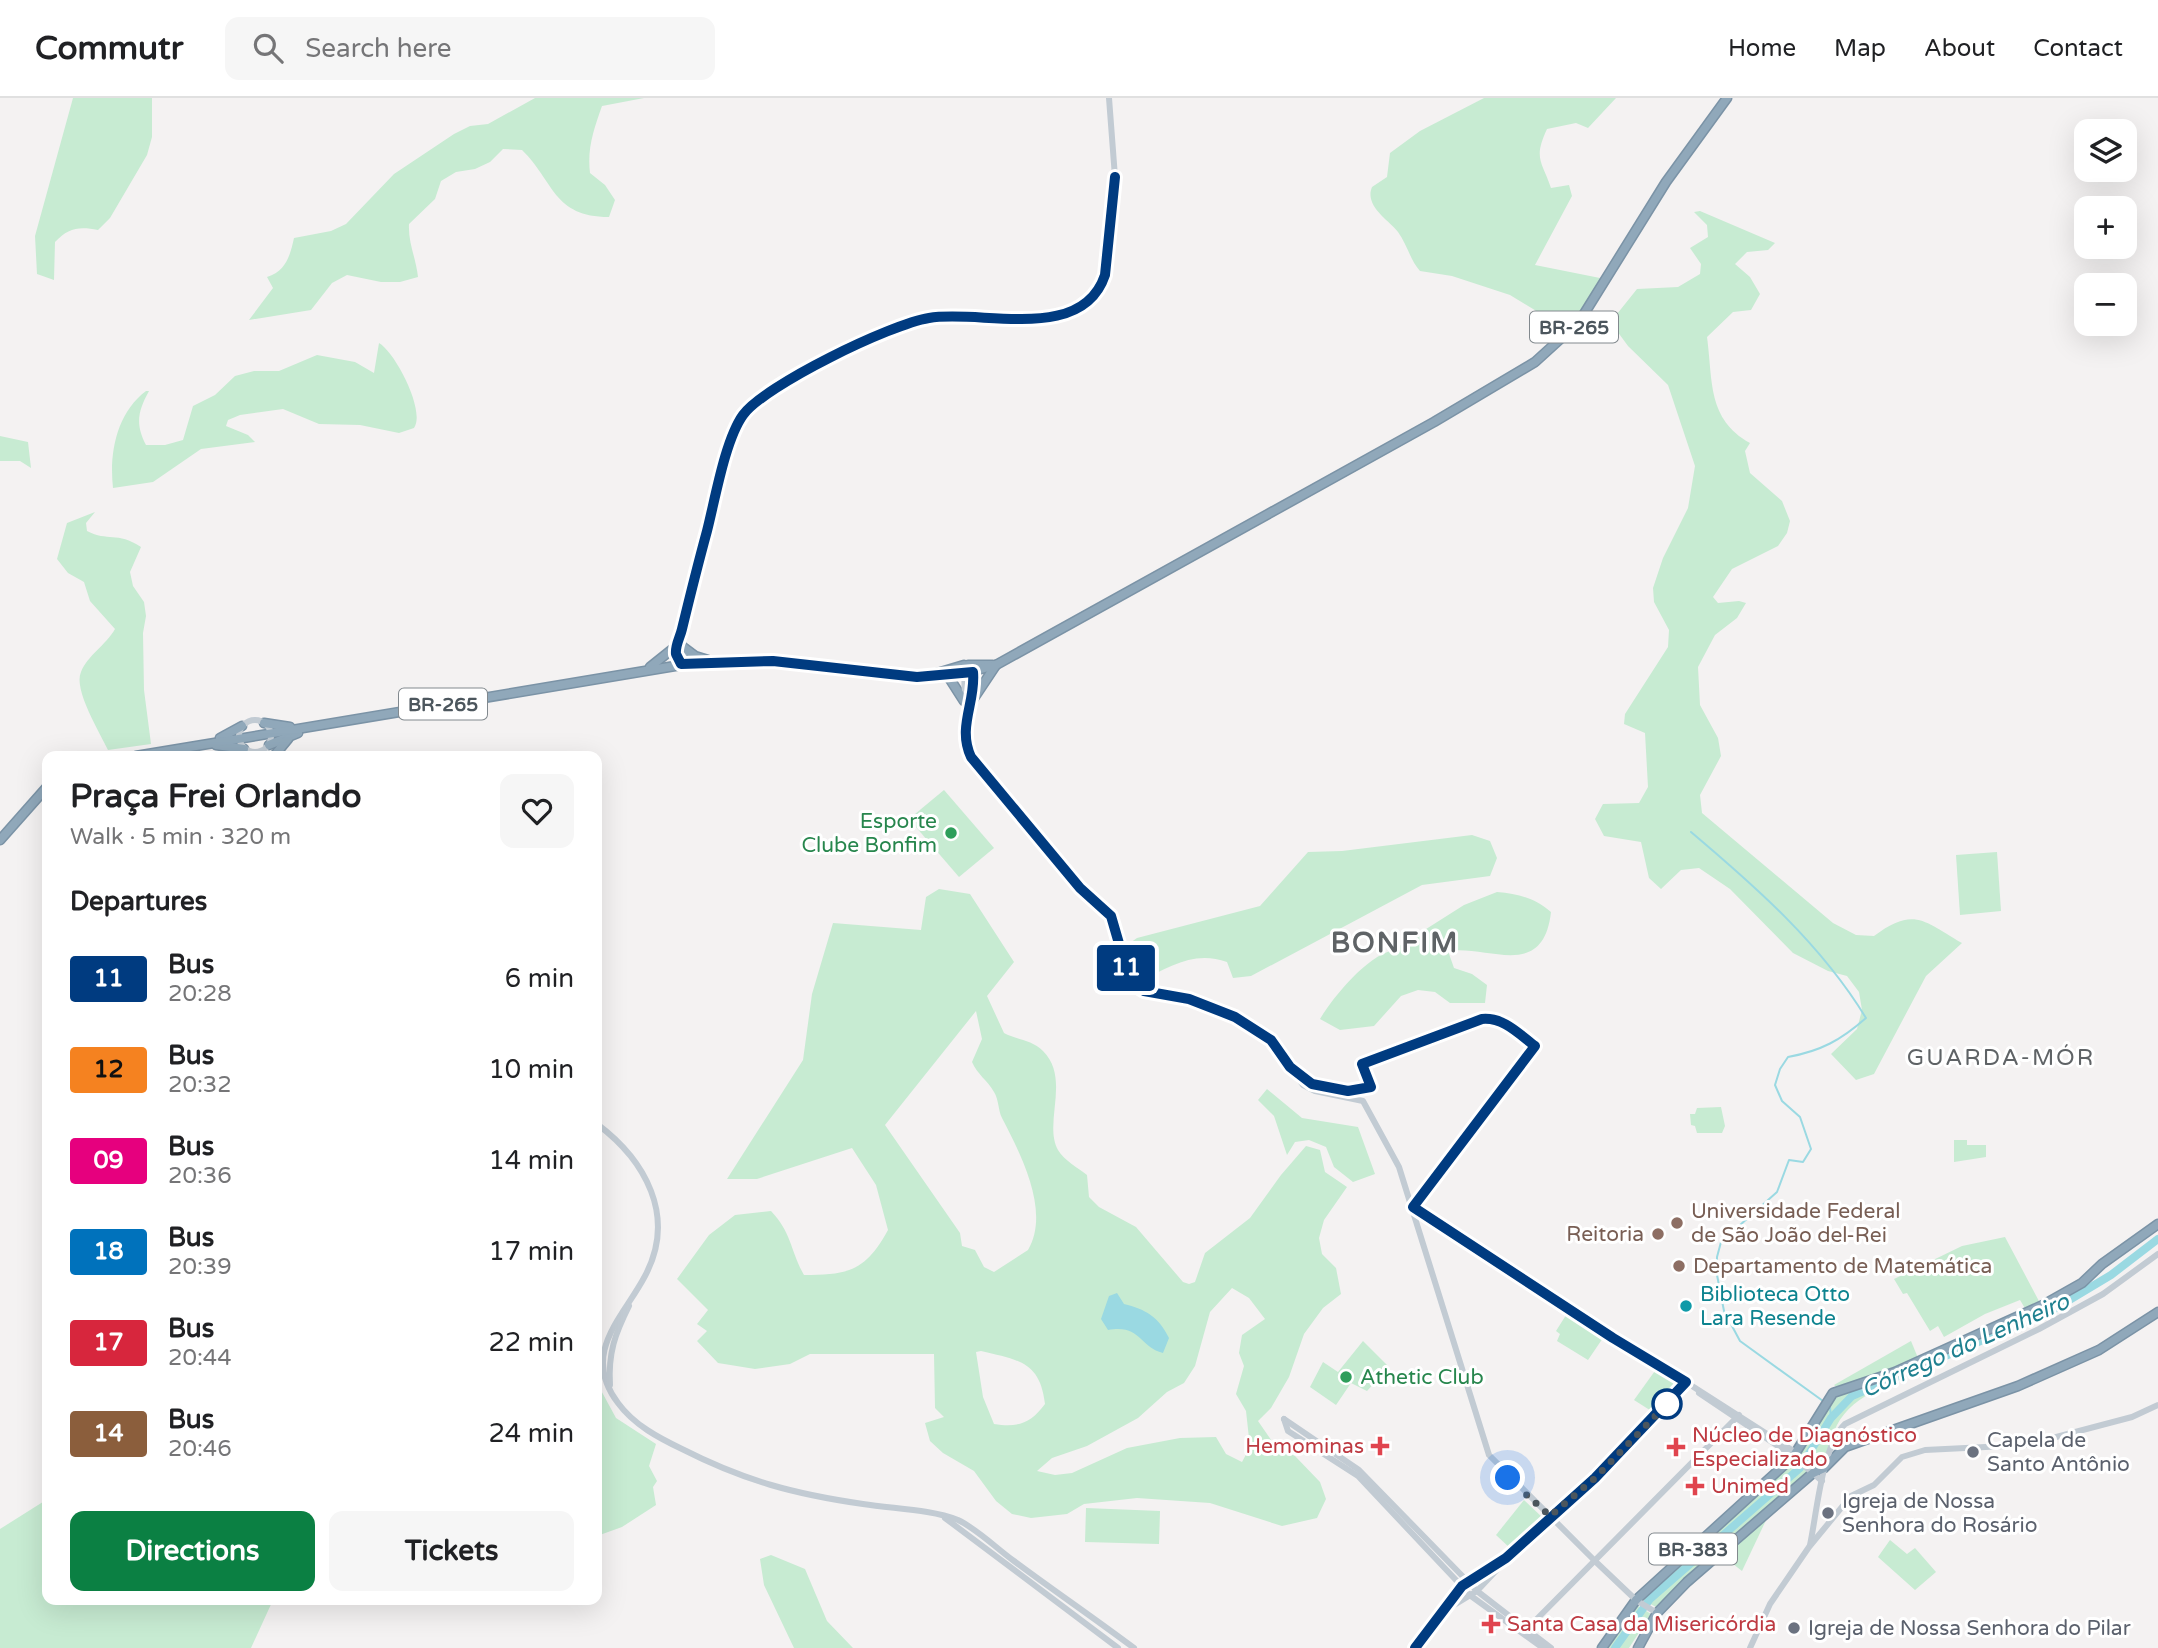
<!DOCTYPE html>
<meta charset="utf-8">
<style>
:root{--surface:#fff;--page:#f6f6f6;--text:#202124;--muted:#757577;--line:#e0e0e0;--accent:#0b8043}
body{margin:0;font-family:"Varela Round",sans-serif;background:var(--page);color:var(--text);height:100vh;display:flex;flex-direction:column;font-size:26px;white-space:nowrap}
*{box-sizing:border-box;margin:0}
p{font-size:23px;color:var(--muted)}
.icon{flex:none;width:38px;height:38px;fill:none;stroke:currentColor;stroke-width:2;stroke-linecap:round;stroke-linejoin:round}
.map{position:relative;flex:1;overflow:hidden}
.drawer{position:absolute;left:42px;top:653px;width:560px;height:854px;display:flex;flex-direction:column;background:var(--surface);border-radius:14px;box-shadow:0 7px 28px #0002}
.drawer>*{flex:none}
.badge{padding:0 14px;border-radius:5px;font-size:24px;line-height:46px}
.fabs{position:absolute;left:2074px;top:21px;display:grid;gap:14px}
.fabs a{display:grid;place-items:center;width:63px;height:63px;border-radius:14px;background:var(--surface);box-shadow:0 7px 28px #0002;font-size:35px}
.you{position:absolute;width:35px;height:35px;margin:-18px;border:5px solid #fff;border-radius:50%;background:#1a73e8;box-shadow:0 0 0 10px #1a73e833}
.map>.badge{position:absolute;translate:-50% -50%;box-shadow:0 0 0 4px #fff}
h2{padding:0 28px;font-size:26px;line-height:63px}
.round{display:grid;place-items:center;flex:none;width:74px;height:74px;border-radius:14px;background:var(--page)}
.headline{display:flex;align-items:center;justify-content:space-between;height:119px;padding:0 28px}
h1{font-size:33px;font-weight:700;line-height:52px}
.cta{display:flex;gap:14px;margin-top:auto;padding:14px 28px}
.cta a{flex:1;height:80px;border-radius:14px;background:var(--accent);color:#fff;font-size:28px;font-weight:700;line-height:80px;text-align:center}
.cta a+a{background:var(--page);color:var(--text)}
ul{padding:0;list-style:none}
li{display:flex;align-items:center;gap:21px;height:91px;padding:0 28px}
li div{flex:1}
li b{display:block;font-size:26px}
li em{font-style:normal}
li .badge{min-width:77px;font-weight:700;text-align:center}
header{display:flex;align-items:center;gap:42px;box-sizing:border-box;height:98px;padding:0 35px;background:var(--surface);border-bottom:2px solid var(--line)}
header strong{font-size:33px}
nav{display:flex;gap:38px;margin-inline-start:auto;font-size:24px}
.search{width:490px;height:63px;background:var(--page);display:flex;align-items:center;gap:18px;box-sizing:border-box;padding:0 24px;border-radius:14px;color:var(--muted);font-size:26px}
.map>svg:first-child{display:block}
.green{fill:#c7ebd2;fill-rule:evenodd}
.water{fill:#9ad9e2}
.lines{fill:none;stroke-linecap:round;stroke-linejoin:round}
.stream{stroke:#9ad9e2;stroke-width:2}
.river{stroke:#9ad9e2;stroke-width:8}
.highway-casing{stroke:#7b93a6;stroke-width:11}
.secondary{stroke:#c2cbd3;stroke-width:6}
.highway{stroke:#90a8ba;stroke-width:8}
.line-casing{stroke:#fff;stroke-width:16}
.line{stroke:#003b80;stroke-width:10}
.walk{stroke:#4c565d;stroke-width:7;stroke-dasharray:0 12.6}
.leisure-dot{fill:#2e9e5b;stroke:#fff;stroke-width:2.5}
.education-dot{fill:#8d6e63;stroke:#fff;stroke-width:2.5}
.culture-dot{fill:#0f9aa8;stroke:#fff;stroke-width:2.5}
.stop-dot{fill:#fff;stroke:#003b80;stroke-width:3.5}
.health-dot{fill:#e0444e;stroke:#fff;stroke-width:2.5}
.worship-dot{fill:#6b7280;stroke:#fff;stroke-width:2.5}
.labels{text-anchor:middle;stroke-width:6;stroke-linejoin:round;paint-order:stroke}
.shield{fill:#fff;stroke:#82898e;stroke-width:2}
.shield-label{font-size:19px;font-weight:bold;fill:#4c565d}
.leisure-label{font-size:21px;fill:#27864d;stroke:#fff;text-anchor:end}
.education-label{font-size:21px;fill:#785e54;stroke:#fff;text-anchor:start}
.culture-label{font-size:21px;fill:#0d838f;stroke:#fff;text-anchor:start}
.health-label{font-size:21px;fill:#be3a42;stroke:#fff;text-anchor:start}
.worship-label{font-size:21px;fill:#5b616d;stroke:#fff;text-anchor:start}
.neighbourhood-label{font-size:23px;letter-spacing:2px;fill:#5f6366;stroke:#fff}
.water-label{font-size:23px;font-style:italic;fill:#1e8090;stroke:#fff}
.district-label{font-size:28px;font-weight:bold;letter-spacing:2px;fill:#5f6366;stroke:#fff}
</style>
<header>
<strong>Commutr</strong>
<div class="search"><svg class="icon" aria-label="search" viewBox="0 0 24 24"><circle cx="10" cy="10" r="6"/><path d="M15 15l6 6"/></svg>Search here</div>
<nav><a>Home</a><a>Map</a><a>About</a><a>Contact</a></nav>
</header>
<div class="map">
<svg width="2158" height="1550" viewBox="0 0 2158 1550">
<rect width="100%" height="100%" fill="#f4f2f2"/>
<!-- green -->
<g class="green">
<path d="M 73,0 L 152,0 L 152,39 L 147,57 L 110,120 L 98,132 C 79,128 68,130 55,144 L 54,182 L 37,176 L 35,138 Z"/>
<path d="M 535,0 L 644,0 L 602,8 C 594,31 587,50 590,75 L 605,87 L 615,102 L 609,119 C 553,119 554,83 522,52 L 503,51 L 490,64 L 475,71 L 456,74 L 441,83 L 435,101 L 409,126 C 408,145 416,160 418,179 L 400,184 L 381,184 L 347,177 L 332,185 L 311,212 L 249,222 L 273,190 L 267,179 C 286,173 290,158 294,140 L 331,133 L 346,126 L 394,76 L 454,36 L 470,28 L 488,26 Z"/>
<path d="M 1484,0 L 1616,0 L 1588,30 L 1576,25 L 1547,31 C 1533,61 1542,63 1551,90 L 1569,87 L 1572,98 L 1535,167 L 1600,180 L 1592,202 L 1566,231 L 1510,197 L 1452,178 L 1420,173 C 1410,162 1407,146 1398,134 C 1389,122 1364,108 1372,89 L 1387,79 L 1390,55 L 1420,33 Z"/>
<path d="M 1700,113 L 1775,145 L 1768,152 L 1747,154 L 1735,166 L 1750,179 L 1760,196 L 1751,212 L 1733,214 L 1707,239 C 1713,283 1707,321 1750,345 L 1745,353 L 1750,375 L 1782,403 L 1790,423 L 1787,435 L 1778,448 L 1732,471 L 1713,499 L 1718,505 L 1739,503 L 1746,505 L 1737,520 L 1715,537 L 1698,569 L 1700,607 L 1718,640 L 1721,658 L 1700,697 L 1702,715 L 1833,825 L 1856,837 L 1874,838 C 1914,808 1924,823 1962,845 L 1926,878 L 1874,976 L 1856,982 L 1831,956 L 1857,931 L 1862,912 L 1859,894 L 1847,878 L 1828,873 L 1793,855 L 1730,791 L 1699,770 L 1681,772 L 1661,791 L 1649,780 L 1641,744 L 1604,738 L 1595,721 L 1603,706 L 1639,705 L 1648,689 L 1645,635 L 1624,626 L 1625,616 L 1668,549 L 1669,532 L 1654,504 L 1653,490 L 1663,460 L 1688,410 L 1695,368 L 1668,287 L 1628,248 L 1617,233 L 1613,221 L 1637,191 L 1678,189 L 1700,176 L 1701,166 L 1690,150 L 1708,139 L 1707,127 L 1694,114 Z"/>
<path d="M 379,245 C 395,254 426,313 414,330 L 399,335 L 360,327 L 319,326 L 283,311 L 240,317 L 228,322 L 226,328 L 248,337 L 255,344 L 201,351 L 153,384 L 113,390 C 109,354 117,315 146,293 L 149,293 C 138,313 135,326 146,347 L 165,347 L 183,342 L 193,308 L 215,297 L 235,278 L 254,273 L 279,273 L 317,257 L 355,264 L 374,275 Z"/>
<polygon points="0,338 28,344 31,370 20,363 0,363"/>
<path d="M 95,414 L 86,425 L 87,433 C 108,444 117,433 141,449 L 130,474 L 133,488 L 144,504 L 146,518 L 143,535 L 144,592 L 151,646 L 108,652 C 100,635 73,591 81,574 C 87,558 106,547 115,531 L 90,503 L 84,484 L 68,475 L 57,461 L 67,425 Z"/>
<polygon points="944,692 994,750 959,779 909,721"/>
<path d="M 1472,737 L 1490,743 L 1497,760 L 1490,778 L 1422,787 L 1251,878 L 1233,880 L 1227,864 C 1194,852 1170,869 1140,883 L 1132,875 L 1120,852 L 1137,840 L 1260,808 L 1308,754 L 1342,753 Z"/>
<polygon points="1997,754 2001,813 1960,817 1956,757"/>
<path d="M 939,791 L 970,796 L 1014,864 L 987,898 L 1004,935 C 1017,942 1032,942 1043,953 C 1071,981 1043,1025 1058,1052 C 1064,1062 1078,1070 1087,1077 L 1089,1099 L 1099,1109 L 1136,1129 L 1183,1184 L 1189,1186 L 1195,1184 L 1205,1155 L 1250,1120 L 1281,1077 L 1306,1048 L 1320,1052 L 1325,1074 L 1347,1089 L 1324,1122 L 1319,1140 L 1322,1156 L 1336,1170 L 1341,1196 L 1323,1210 L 1304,1236 L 1289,1279 L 1271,1310 L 1258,1323 L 1276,1349 L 1295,1358 L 1320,1384 L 1326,1401 L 1317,1420 L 1282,1428 L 1210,1405 L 1137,1400 L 1084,1406 L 1067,1416 L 1031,1420 L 1012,1416 L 996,1403 L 974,1373 L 943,1355 L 930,1343 L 925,1325 L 944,1319 L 935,1310 L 934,1256 L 810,1256 L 790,1266 L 755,1271 L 718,1265 L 697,1243 L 707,1233 L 697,1226 L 708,1212 L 677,1181 L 709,1137 L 735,1117 L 771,1113 C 792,1135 790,1152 804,1177 C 850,1177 866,1172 888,1132 L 876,1087 L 852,1050 L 757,1081 L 727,1081 L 803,962 L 812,896 L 833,825 L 921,832 L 926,799 ZM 976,913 L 982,941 L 972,964 C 977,976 988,983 994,994 C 999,1002 998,1012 1002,1020 C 1020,1055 1051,1113 1028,1152 L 994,1174 L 984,1169 L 975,1152 L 962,1148 L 960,1135 L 885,1027 ZM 1232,1190 L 1249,1200 L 1265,1221 L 1242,1237 L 1239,1255 L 1244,1268 L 1236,1296 L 1246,1313 L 1250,1349 L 1242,1364 L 1226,1356 L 1216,1339 L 1180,1340 L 1127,1350 L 1072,1375 L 1055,1377 L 1037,1373 L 1052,1360 L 1087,1348 L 1138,1320 L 1167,1294 L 1184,1285 L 1195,1268 L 1210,1214 ZM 981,1253 C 1018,1262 1040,1263 1045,1306 C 1031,1325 1018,1330 994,1326 L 983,1299 L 976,1254 Z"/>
<path d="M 1497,794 C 1519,796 1534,800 1551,814 C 1543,883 1489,847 1448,853 L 1454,870 L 1472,876 L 1487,887 L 1485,905 L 1450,905 L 1435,894 L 1418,892 L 1401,898 L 1374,928 L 1340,932 L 1320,921 C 1334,898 1366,859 1393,852 L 1464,807 Z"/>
<polygon points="1267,991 1302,1020 1358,1029 1375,1076 1353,1084 1334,1069 1326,1049 1309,1042 1295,1044 1287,1057 1274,1018 1258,1002"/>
<polygon points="1721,1009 1725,1028 1722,1035 1697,1035 1695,1028 1691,1027 1690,1016 1695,1016 1697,1010"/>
<polygon points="1954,1042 1967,1042 1967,1047 1986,1047 1986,1059 1954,1064"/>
<polygon points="2005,1139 2040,1205 2026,1212 2020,1202 1985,1216 1944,1239 1938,1228 1930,1233 1907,1195 1903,1196 1894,1181 1962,1148"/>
<polygon points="1568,1214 1605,1237 1588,1262 1557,1243 1560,1236 1556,1233"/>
<polygon points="1363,1243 1389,1269 1367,1293 1351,1285 1336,1307 1310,1289 1323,1264 1338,1274"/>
<polygon points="1911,1243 1918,1260 1839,1291 1834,1287"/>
<path d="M 1924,1263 L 1927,1272 C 1895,1284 1854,1295 1837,1327 C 1829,1343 1829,1359 1815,1370 L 1798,1357 L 1835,1300 Z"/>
<polygon points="1657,1270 1681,1286 1656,1316 1634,1302"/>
<polygon points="597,1285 616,1320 656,1346 649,1368 657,1383 653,1389 656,1407 622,1429 597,1438"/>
<polygon points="1794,1362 1810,1375 1656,1509 1641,1501"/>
<polygon points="46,1402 47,1502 273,1502 251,1550 0,1550 0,1431"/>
<polygon points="1524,1402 1543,1420 1511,1451 1496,1437"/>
<polygon points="1086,1410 1160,1413 1159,1446 1085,1444"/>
<polygon points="1768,1418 1742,1473 1723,1458"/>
<polygon points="1890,1442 1907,1456 1915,1450 1936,1474 1915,1492 1878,1459"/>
<polygon points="771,1457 805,1471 827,1523 853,1550 794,1550 764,1487 760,1461"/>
<polygon points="1635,1506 1651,1516 1629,1550 1605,1550"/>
</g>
<!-- water -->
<path class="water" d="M 1117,1195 L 1124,1206 C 1145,1211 1159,1219 1169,1240 L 1163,1255 C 1139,1249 1141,1226 1108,1232 L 1101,1221 L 1109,1198 Z"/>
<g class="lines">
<!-- stream -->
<g class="stream">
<path d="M 1691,734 C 1756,789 1821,846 1866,920 C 1841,942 1821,953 1788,959 L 1780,971 L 1775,987 L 1782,1003 L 1800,1019 L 1811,1051 L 1803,1064 L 1789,1062 L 1777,1094 L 1721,1144 L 1717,1159 L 1717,1177 L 1724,1213 L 1740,1243 L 1823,1303"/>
<polyline points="1830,1309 1831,1320"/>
</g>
<!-- river -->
<polyline class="river" points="1615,1550 1650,1501 1800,1370 1831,1320 1852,1298 2051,1213 2111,1177 2158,1141"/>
<!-- highway casing -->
<g class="highway-casing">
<g id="highway">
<polyline points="683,549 695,558 708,562"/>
<polyline points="968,567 993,567"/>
<polyline points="650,569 675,549"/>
<polyline points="934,576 964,567"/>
<polyline points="948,578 964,603"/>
<polyline points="972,603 996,567"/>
<polyline points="264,625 290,629"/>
<polyline points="220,640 242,628"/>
<polyline points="216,647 244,651"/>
<polyline points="269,647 298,635"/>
<path d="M 136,658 L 681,567 C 712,564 742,561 772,563 C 848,567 922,590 996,567 L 1434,324 L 1535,264 L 1579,224 L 1666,84 L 1727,0"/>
<polyline points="274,658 288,641"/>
<polyline points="0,742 47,689"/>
<polyline points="1602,1550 1636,1502 1793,1359 1833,1295 1895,1274 2043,1207 2082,1185 2102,1166 2158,1126"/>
<polyline points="1638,1550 1657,1515 1687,1484 1813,1375 1824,1370 1845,1349 2018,1288 2099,1252 2158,1214"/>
</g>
</g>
<!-- secondary -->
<g class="secondary">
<polyline points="681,567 675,549 724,368 741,319 755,304 858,246 910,224 961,217 1046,222 1083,207 1093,198 1105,177 1115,79 1109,0"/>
<polyline points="681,567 684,555 682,536"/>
<polyline points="964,570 966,641 971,659 1080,790 1111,818 1117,828 1127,873 1134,887 1144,893 1189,901 1235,919 1271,942 1303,987 1315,993 1363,1003 1399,1069 1489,1357 1596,1464 1636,1502 1657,1515"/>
<polyline points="966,615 973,594 971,570"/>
<circle cx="255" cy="638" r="16"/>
<path d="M 597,1026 C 645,1062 677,1118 645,1178 C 623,1220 580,1255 618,1305 C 634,1327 659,1340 682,1351 C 745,1383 794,1396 863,1406 C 893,1411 930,1411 958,1422 C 977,1431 996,1450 1014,1463 C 1053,1492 1094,1520 1134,1550"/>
<polyline points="1413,1109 1795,1354"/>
<path d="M 610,1287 C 608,1255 615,1236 629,1208"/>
<polyline points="1699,1295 1790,1356 1822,1383"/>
<polyline points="1284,1321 1359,1372 1477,1493 1551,1550"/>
<polyline points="1284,1321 1288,1333 1358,1378 1471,1498 1543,1550"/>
<polyline points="945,1420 1118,1550"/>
<path d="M 1810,1447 C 1817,1414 1822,1348 1845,1326 L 2039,1231 L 2103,1196 L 2158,1156"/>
<polyline points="1441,1515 1477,1493 1525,1442 1628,1349 1686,1284"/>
<polyline points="1524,1534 1739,1317"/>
<polyline points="1415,1550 1462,1488 1493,1469"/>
<polyline points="1750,1550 1770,1506 1809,1449 1851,1398 1874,1387 1902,1359 1925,1352 2026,1347 2132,1319 2158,1307"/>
</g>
<!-- highway -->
<use href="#highway" class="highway"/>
</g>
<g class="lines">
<!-- line casing -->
<g class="line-casing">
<path id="line" d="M 1115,79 L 1105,177 C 1082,246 981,211 929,220 C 891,226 765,287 743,317 C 725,342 715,402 707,433 C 698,466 690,498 682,531 C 680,540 675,547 676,556 L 681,566 L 773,563 L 917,579 L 973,574 C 976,604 957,629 971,659 L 1080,790 L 1111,818 L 1127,873 L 1134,887 L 1144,893 L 1189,901 L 1235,919 L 1271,942 L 1290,969 L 1312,986 L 1348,993 L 1371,989 L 1362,966 L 1482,921 C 1503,919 1518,935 1535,948 L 1413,1109 L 1613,1240 L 1686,1284 L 1595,1380 L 1506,1460 L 1462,1488 L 1415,1550"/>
</g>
<!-- line -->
<use href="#line" class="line"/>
<!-- walk -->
<polyline class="walk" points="1508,1380 1550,1418 1595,1380 1667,1306"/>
</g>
<!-- markers -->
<g class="leisure-dot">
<circle cx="951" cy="735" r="7"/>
<circle cx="1346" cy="1279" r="7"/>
</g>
<g class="education-dot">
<circle cx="1677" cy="1125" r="7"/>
<circle cx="1658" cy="1136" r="7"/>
<circle cx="1679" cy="1168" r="7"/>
</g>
<circle class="culture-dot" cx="1686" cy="1208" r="7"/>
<circle class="stop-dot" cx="1667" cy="1306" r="14"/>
<g class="health-dot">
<path d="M1376.5 1337.5h7v7h7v7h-7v7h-7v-7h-7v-7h7z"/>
<path d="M1672.5 1338.5h7v7h7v7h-7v7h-7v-7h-7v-7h7z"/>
<path d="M1691.5 1377.5h7v7h7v7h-7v7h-7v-7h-7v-7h7z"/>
<path d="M1487.5 1515.5h7v7h7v7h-7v7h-7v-7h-7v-7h7z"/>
</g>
<g class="worship-dot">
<circle cx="1973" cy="1354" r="7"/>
<circle cx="1828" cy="1415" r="7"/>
<circle cx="1794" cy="1530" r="7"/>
</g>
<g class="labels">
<!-- shield labels -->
<g class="shield">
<rect x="1530" y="213.5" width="88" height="31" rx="5"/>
<rect x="399" y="590.5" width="88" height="31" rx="5"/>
<rect x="1649" y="1435.5" width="88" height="31" rx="5"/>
</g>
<g class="shield-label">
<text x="1574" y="236">BR-265</text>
<text x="443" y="613">BR-265</text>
<text x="1693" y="1458">BR-383</text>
</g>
<!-- leisure labels -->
<g class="leisure-label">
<text x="937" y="730">Esporte<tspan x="937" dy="24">Clube Bonfim</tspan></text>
<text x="1360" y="1286" text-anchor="start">Athetic Club</text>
</g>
<!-- education labels -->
<g class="education-label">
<text x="1691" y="1120">Universidade Federal<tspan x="1691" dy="24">de São João del-Rei</tspan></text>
<text x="1644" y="1143" text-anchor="end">Reitoria</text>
<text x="1693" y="1175">Departamento de Matemática</text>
</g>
<!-- culture labels -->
<g class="culture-label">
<text x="1700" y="1203">Biblioteca Otto<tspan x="1700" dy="24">Lara Resende</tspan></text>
</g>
<!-- health labels -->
<g class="health-label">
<text x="1692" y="1344">Núcleo de Diagnóstico<tspan x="1692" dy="24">Especializado</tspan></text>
<text x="1364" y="1355" text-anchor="end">Hemominas</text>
<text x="1711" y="1395">Unimed</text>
<text x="1507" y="1533">Santa Casa da Misericórdia</text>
</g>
<!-- worship labels -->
<g class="worship-label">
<text x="1987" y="1349">Capela de<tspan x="1987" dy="24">Santo Antônio</tspan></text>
<text x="1842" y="1410">Igreja de Nossa<tspan x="1842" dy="24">Senhora do Rosário</tspan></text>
<text x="1808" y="1537">Igreja de Nossa Senhora do Pilar</text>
</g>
<!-- neighbourhood labels -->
<g class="neighbourhood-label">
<text x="2001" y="967">GUARDA-MÓR</text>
</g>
<!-- water labels -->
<g class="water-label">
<text transform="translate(1965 1247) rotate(-24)" y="8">Córrego do Lenheiro</text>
</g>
<!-- district labels -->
<g class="district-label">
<text x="1395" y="854">BONFIM</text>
</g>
</g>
</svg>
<div class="fabs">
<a><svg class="icon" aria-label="layers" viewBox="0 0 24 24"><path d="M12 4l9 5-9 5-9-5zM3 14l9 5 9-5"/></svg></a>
<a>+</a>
<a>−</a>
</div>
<div class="you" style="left:1508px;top:1380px"></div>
<b class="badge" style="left:1126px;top:870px;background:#003b80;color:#fff">11</b>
<section class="drawer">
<div class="headline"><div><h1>Praça Frei Orlando</h1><p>Walk · 5 min · 320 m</p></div><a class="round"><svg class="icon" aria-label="heart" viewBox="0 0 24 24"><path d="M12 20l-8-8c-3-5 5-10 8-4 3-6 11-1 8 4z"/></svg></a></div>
<h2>Departures</h2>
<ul>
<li><span class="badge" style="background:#003b80;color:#fff">11</span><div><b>Bus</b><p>20:28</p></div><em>6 min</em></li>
<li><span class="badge" style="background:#f58220;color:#111">12</span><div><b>Bus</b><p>20:32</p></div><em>10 min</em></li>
<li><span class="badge" style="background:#e6007e;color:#fff">09</span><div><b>Bus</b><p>20:36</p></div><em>14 min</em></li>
<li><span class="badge" style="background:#0072bc;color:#fff">18</span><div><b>Bus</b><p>20:39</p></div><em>17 min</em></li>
<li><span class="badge" style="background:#d7263d;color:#fff">17</span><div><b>Bus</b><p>20:44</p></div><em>22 min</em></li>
<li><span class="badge" style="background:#8b5e3c;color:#fff">14</span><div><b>Bus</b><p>20:46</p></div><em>24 min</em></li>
</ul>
<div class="cta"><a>Directions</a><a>Tickets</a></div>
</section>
</div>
